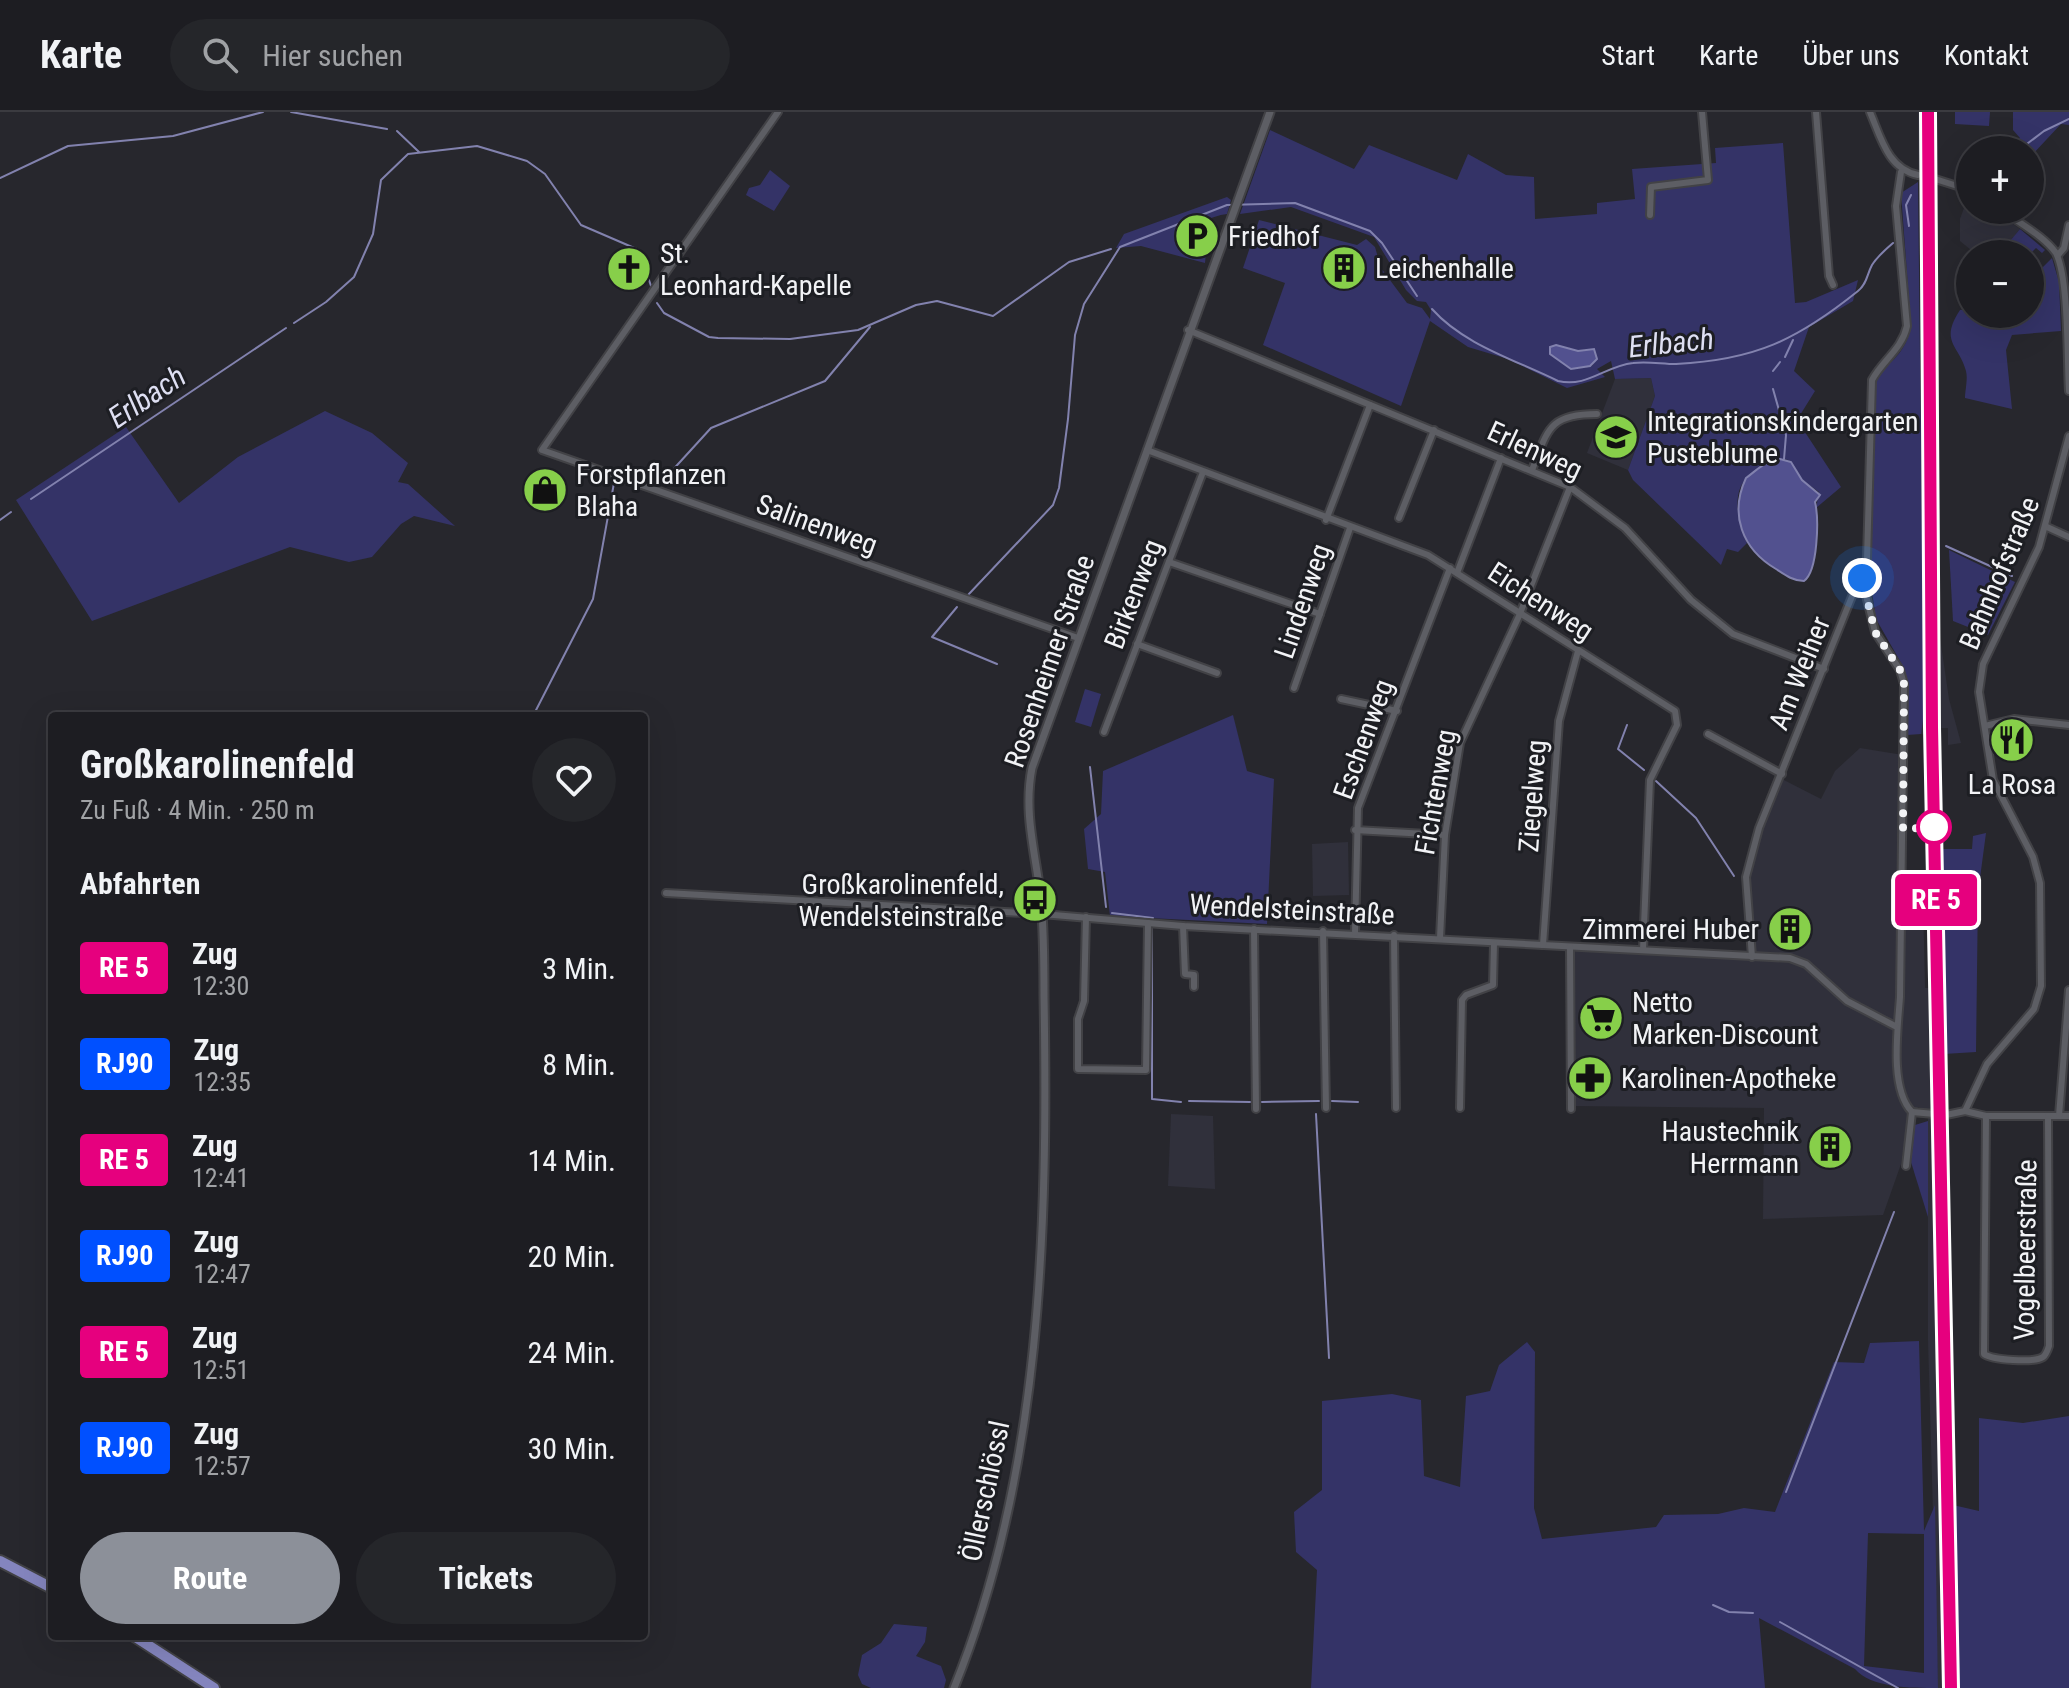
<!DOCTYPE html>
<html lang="de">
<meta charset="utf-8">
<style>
:root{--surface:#1d1d22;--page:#25262a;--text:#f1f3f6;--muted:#a0a2a5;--line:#3b3b40;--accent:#8c9099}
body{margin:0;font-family:"Roboto Condensed",sans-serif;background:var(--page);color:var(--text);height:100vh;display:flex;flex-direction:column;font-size:30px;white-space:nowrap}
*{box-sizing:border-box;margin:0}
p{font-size:26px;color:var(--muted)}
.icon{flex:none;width:44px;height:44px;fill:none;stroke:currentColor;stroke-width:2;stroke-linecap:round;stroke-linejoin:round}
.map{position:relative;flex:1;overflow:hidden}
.side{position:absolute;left:48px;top:600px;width:600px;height:928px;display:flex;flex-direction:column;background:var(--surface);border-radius:8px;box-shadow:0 8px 32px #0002,0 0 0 2px var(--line)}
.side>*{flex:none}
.badge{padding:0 16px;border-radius:6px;font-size:28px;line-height:52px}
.buttons{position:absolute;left:1956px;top:24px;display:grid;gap:16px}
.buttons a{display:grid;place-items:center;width:88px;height:88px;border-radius:50%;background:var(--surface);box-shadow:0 8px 32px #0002,0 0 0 2px var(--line);font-size:40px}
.you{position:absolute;width:40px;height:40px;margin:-20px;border:6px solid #fff;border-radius:50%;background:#1a73e8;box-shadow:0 0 0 12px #1a73e833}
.map>.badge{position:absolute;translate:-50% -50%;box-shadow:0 0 0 4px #fff}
h2{padding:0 32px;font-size:30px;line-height:72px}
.round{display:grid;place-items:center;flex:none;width:84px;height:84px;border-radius:42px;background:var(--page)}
.overview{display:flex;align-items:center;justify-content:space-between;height:136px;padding:0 32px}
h1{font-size:38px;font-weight:700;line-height:60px}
.primary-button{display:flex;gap:16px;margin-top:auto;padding:16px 32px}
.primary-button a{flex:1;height:92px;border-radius:48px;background:var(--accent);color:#fff;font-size:32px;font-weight:700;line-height:92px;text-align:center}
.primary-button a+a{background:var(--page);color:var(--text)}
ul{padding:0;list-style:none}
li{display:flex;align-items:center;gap:24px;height:96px;padding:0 32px}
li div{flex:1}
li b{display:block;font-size:30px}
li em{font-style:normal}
li .badge{min-width:88px;font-weight:700;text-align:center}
header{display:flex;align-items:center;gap:48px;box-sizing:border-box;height:112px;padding:0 40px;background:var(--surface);border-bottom:2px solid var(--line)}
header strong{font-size:38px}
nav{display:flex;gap:44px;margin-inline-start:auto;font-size:28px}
.search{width:560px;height:72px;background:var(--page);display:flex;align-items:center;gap:20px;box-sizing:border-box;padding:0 28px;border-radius:44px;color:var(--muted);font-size:30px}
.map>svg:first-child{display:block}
.built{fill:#30303b}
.green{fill:#343367;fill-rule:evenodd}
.water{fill:#52518f;stroke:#8282ae;stroke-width:2}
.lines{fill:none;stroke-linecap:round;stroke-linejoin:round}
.stream{stroke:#8282ae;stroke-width:2}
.minor-casing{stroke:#424246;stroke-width:10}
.tertiary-casing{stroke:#424246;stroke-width:11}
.trunk-casing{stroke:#424246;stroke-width:14}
.minor{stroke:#5d5e64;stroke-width:6}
.tertiary{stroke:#5d5e64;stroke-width:7}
.trunk{stroke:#8485be;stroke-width:10}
.rail-casing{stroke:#85868a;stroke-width:5}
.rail{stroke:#1d1e23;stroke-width:2;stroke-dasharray:6;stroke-linecap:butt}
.line-casing{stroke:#fff;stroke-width:18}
.line{stroke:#e6007e;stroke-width:12}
.walk{stroke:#f2f3f6;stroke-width:8;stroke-dasharray:0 14.4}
.stop-dot{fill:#fff;stroke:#e6007e;stroke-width:4}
.labels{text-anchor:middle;stroke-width:6;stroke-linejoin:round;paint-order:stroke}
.poi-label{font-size:28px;fill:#f2f3f6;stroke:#1d1e23;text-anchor:start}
.street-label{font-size:28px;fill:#f2f3f6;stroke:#1d1e23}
.water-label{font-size:30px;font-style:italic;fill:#dedff2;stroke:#1d1e23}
</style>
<header>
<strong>Karte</strong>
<div class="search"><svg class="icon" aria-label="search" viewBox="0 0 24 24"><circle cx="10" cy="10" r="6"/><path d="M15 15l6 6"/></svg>Hier suchen</div>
<nav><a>Start</a><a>Karte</a><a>Über uns</a><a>Kontakt</a></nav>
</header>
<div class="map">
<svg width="2069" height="1576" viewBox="0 0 2069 1576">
<rect width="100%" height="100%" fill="#27272d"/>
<!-- built -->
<g class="built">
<polygon points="1918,0 1932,0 1939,519 1949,587 1961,631 1948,633 1948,616 1939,616 1939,607 1935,607 1939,886 1943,887 1955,1576 1938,1576 1928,1228 1928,998 1918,995 1908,1006 1901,1052 1883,1103 1763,1107 1764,996 1571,994 1570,835 1751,845 1746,765 1759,716 1780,666 1821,687 1835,659 1860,636 1903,643 1896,782 1923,783 1925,876 1929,876 1925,623 1921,622 1924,572"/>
<polygon points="1969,82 1970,98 1994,98 2020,117 2008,132 1997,130 1987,142 1976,142 1960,129 1960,107"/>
<polygon points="1651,266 1655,284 1628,358 1587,341 1615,267"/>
<polygon points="1348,730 1349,783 1313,784 1312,732"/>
<polygon points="1171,1002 1213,1004 1215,1077 1168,1074"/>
</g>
<!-- green -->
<g class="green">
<polygon points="1955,0 1990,0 1989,14 1955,12"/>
<polygon points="2013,0 2069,0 2069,13 2061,12 2031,44 2030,38 2004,38 2020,26 2013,18"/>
<path d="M 1270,18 L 1354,57 L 1369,33 L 1457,68 L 1468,42 L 1506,63 L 1534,65 L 1535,107 L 1597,102 L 1597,91 L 1635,87 L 1632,57 L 1716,51 L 1715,36 L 1783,31 L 1795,191 L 1806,190 L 1858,168 L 1853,189 L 1809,215 L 1794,259 L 1815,279 L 1797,308 L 1841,375 L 1816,396 L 1819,380 L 1802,368 L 1788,348 C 1778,346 1773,351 1765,356 C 1760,359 1752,361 1748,365 C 1730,380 1739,414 1747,431 L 1738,440 L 1727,437 L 1721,453 L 1633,368 L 1628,358 L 1655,284 L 1651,266 L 1615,267 L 1611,249 L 1597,257 L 1605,265 L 1567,276 L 1508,247 L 1468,235 L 1430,209 L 1401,294 L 1263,233 L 1285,171 L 1243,156 L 1259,108 L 1357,133 L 1366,127 L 1375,135 L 1381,156 L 1407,191 L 1422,196 L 1430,207 L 1431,198 L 1426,190 L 1417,189 L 1406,178 L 1374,125 L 1291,95 L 1240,102 ZM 1566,235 L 1578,239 L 1588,237 L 1593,253 C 1574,260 1565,253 1550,242 Z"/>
<polygon points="770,58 790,74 774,99 746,83 749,76 760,73"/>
<path d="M 1918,70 L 1924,602 L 1921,622 L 1907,623 L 1904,556 L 1876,507 L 1871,472 L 1875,273 C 1887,246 1903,249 1911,215 L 1901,81 Z"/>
<path d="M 1227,85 L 1231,88 L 1227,102 C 1211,104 1190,114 1182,127 L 1185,135 L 1206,141 L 1205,151 L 1141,134 L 1116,136 L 1124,122 Z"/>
<polygon points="2020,117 2045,138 2042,141 2036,136 2030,142 2013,142 2005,135"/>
<path d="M 2052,146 L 2059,170 L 2061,219 L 2012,223 L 2006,238 L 2012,297 L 1965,286 C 1965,279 1968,267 1966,259 C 1959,233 1939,230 1960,198 L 1970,197 L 1970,202 L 2030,202 L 2030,168 Z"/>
<polygon points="325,299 372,321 408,351 398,370 408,372 455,414 414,404 401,412 372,445 349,450 290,435 92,509 16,388 126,315 179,391 238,345"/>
<polygon points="1949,438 2015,470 1988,523 1953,509"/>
<polygon points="1085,577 1101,582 1091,615 1075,610"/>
<polygon points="1233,603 1247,659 1274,667 1267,812 1110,804 1105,760 1088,757 1084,717 1101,702 1103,659"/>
<polygon points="1986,721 1978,781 1976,940 1944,942 1941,737 1972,737 1973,724"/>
<polygon points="1928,1009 1928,1105 1911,1050 1915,1013"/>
<path d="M 1919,1229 L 1924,1419 L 1935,1393 L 1938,1576 C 1910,1576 1871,1576 1855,1557 L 1759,1506 L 1765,1576 L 1311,1576 L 1317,1458 L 1296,1440 L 1294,1400 L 1322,1378 L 1322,1289 L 1392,1282 L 1421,1288 L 1424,1364 L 1460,1375 L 1466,1284 L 1490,1279 L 1499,1253 L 1527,1230 L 1535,1240 L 1534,1396 L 1542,1427 L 1656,1415 L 1664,1403 L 1718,1402 L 1744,1396 L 1775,1400 L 1834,1250 L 1864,1251 L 1870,1231 ZM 1868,1421 L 1924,1422 L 1924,1561 L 1864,1554 Z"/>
<polygon points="2069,1304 2069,1576 1955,1576 1953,1393 1979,1399 1979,1306 2023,1311"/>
<polygon points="894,1512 927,1515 925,1530 916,1544 941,1554 946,1568 944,1576 871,1576 862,1572 858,1563 862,1543 881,1531"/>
</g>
<!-- water -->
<g class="water">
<polygon points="1556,233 1578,239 1594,237 1597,247 1590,254 1571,257 1550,242 1550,235"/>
<path d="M 1780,347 L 1791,350 L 1802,368 L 1820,383 L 1815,390 C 1819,407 1818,459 1804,469 C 1793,469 1785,463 1776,457 C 1742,437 1729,402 1746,366 C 1757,358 1766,348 1780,347 Z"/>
</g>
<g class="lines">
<!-- stream -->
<g class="stream">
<polyline points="291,0 387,17"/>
<polyline points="397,19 419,40"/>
<polyline points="2019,38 2044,19 2069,7"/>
<polyline points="0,66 68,34 173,24 263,0"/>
<polyline points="1909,114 1906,93 1911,83"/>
<polyline points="657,191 664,201 709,225 718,226 790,227 858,218 916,193 937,189 993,204 1069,150 1111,137"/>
<path d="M 1432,197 C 1464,233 1516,248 1558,269 C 1587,276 1605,254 1633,251 C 1647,249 1662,252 1676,252 C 1755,248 1797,228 1858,179 C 1867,172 1867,162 1872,153 C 1877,145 1886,137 1893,131"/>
<polyline points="294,211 326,190 354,165 373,122 381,68 408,42 477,34 527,49 545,62 581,113 639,138 651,174"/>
<polyline points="1785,245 1793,228"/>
<polyline points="1773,259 1780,250"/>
<polyline points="1773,277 1786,323 1784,347"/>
<polyline points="631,366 669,362 711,316 825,269 870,215"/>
<polyline points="31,387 286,216"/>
<polyline points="0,408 11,400"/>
<polyline points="1946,434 2012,464"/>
<polyline points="968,483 1053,393 1059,376 1068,307 1075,223 1084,192 1120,135 1227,93 1295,91 1370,119 1382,131 1417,184"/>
<polyline points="957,495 932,525 997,552"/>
<polyline points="533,604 593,487 614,371 618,370"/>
<polyline points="1627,613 1618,637 1644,658"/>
<polyline points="1090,655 1106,795"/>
<polyline points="1656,669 1696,706 1734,764"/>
<polyline points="1112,801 1153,806"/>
<polyline points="1152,816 1152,987 1181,990"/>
<polyline points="1189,989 1250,990"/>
<polyline points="1332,989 1358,990"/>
<polyline points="1262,990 1319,989"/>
<polyline points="1316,1002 1329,1246"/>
<polyline points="1786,1380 1894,1100"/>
<polyline points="1713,1493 1729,1500 1753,1501"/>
<polyline points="1780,1510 1898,1576"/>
</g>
<!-- minor casing -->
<g class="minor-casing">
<g id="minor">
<polyline points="778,0 542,338 1078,526"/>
<polyline points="1816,0 1829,164 1833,173"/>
<path d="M 1870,0 C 1881,26 1888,57 1918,63"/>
<polyline points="1932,66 1970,78"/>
<path d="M 2002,98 C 2019,111 2044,124 2056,141 C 2069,168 2067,246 2069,279"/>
<polyline points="1650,103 1651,75 1708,68 1702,0"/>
<polyline points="2058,143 2064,136 2069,113"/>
<polyline points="1188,218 1570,375 1625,416 1691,488 1733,522 1824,557"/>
<polyline points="1147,338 1428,443 1675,599 1677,613 1650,668 1643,838"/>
<path d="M 1532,358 C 1548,318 1548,302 1597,302"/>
<polyline points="1399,406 1434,318"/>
<polyline points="1326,408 1370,293"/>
<polyline points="2047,415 2069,425"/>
<polyline points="1169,450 1320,502"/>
<polyline points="1457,461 1501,346"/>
<path d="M 1862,467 L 1875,520 L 1900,558 L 1904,572 L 1900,885 C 1898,915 1889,976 1912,1000"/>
<polyline points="1137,532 1217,561"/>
<polyline points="1294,576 1350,416"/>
<polyline points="1341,587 1397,599"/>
<polyline points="1985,614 2014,607 2069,613"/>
<polyline points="1104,620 1203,360"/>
<polyline points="1708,622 1782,662"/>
<polyline points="1355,718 1445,723"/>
<polyline points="666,781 1042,802 1183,814 1790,846 1806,852 1847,889 1895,914"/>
<polyline points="1086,805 1084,889 1078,907 1078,957 1146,958 1148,811"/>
<polyline points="1183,814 1185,862 1194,863 1194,875"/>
<polyline points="1254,817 1256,997"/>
<polyline points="1323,819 1326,996"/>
<polyline points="1355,821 1358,696 1450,456"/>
<polyline points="1394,823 1396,996"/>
<polyline points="1440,826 1445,723 1460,631 1519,504 1570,375"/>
<polyline points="1543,833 1559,609 1578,539"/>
<polyline points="1570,835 1571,997"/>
<path d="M 1752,845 L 1746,765 L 1759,716 L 1867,447 L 1872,268 C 1883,248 1902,237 1907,214 L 1896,94 L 1901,60"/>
<polyline points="1460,996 1462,888 1466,883 1493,873 1494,831"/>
<polyline points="1965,999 1986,1004 2069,1004"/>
<polyline points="1912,1000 1946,1003 1965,999 1987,952 2034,897 2041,874 2040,771 2033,745 1993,668 1979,580 1983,552 2039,435 2069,324"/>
<path d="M 1986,1004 L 1984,1242 C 1992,1248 2034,1251 2043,1245 C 2046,1243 2048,1237 2049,1234 L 2048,1004"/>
<polyline points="2059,1004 2069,878"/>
<polyline points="1906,1054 1912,1000"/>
</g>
</g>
<!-- tertiary casing -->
<g class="tertiary-casing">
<path id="tertiary" d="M 954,1576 C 1042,1360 1048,1114 1044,884 C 1044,852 1044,820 1041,788 C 1036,743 1023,701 1032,656 L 1270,0"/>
</g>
<!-- trunk casing -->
<g class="trunk-casing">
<g id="trunk">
<polyline points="0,1449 52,1476"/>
<polyline points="134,1524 214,1576"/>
</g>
</g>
<!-- minor -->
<use href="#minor" class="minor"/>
<!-- tertiary -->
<use href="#tertiary" class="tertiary"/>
<!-- trunk -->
<use href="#trunk" class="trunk"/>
<!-- rail casing -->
<g class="rail-casing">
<polyline id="rail" points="1928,0 1932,615 1951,1576"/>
</g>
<!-- rail -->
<use href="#rail" class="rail"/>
</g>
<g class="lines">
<!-- line casing -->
<g class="line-casing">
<polyline id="line" points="1928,0 1932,615 1951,1576"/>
</g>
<!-- line -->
<use href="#line" class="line"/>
<!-- walk -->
<polyline class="walk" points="1862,466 1875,520 1900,558 1904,572 1903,717 1934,715"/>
</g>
<!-- icons -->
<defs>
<g id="parking-disc" transform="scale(2.3)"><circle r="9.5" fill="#87cf4a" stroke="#1d1e23"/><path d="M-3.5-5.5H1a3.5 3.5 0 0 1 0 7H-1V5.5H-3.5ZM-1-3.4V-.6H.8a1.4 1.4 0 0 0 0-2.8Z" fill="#111"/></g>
<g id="building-disc" transform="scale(2.3)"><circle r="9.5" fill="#87cf4a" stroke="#1d1e23"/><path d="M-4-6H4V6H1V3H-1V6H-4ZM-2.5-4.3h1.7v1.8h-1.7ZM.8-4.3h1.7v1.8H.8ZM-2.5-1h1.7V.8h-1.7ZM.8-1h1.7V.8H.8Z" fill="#111"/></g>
<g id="church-disc" transform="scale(2.3)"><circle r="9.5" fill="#87cf4a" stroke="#1d1e23"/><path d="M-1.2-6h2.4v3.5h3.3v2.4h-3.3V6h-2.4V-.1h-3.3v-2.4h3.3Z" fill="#111"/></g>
<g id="school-disc" transform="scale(2.3)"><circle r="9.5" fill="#87cf4a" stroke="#1d1e23"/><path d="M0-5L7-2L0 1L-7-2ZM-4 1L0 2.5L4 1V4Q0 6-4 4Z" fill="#111"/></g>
<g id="shop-disc" transform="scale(2.3)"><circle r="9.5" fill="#87cf4a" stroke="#1d1e23"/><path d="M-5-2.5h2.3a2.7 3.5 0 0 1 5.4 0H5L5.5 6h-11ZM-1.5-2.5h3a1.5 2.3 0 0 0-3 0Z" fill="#111"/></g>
<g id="restaurant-disc" transform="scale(2.3)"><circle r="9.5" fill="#87cf4a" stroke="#1d1e23"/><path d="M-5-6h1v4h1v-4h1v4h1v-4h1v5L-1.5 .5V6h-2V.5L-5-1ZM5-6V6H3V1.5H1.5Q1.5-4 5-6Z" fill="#111"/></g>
<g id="bus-disc" transform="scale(2.3)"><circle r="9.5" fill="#87cf4a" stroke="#1d1e23"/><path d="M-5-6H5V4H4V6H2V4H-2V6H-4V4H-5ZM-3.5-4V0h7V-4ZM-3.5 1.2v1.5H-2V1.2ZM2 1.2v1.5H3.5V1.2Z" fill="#111"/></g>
<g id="supermarket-disc" transform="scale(2.3)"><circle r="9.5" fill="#87cf4a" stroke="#1d1e23"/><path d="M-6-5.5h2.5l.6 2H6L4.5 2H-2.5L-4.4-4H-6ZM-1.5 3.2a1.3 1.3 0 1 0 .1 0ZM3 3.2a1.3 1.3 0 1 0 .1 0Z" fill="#111"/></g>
<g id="pharmacy-disc" transform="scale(2.3)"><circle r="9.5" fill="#87cf4a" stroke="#1d1e23"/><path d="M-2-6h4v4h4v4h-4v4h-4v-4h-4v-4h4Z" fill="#111"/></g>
</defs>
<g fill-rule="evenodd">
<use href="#parking-disc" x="1197" y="124"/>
<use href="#building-disc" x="1344" y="156"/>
<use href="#church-disc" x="629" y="157"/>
<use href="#school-disc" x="1616" y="325"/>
<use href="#shop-disc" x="545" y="378"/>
<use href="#restaurant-disc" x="2012" y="628"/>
<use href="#bus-disc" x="1035" y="788"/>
<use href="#building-disc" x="1790" y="817"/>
<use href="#supermarket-disc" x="1601" y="906"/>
<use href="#pharmacy-disc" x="1590" y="966"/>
<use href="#building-disc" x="1830" y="1035"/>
</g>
<!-- markers -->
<circle class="stop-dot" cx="1934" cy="715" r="16"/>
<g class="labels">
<!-- poi labels -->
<g class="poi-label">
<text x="1228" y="134">Friedhof</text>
<text x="660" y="151">St.<tspan x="660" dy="32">Leonhard-Kapelle</tspan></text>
<text x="1375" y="166">Leichenhalle</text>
<text x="1647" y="319">Integrationskindergarten<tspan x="1647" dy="32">Pusteblume</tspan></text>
<text x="576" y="372">Forstpflanzen<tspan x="576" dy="32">Blaha</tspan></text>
<text x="2012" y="682" text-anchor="middle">La Rosa</text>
<text x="1004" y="782" text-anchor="end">Großkarolinenfeld,<tspan x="1004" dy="32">Wendelsteinstraße</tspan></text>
<text x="1759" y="827" text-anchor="end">Zimmerei Huber</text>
<text x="1632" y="900">Netto<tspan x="1632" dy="32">Marken-Discount</tspan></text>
<text x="1621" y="976">Karolinen-Apotheke</text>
<text x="1799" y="1029" text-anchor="end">Haustechnik<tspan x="1799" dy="32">Herrmann</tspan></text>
</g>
<!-- street labels -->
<g class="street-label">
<text transform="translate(1535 338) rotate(25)" y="10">Erlenweg</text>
<text transform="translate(817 412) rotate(20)" y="10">Salinenweg</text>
<text transform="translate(1999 461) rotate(-67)" y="10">Bahnhofstraße</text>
<text transform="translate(1133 482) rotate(-69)" y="10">Birkenweg</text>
<text transform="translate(1302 489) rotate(-71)" y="10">Lindenweg</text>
<text transform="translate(1541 489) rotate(33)" y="10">Eichenweg</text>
<text transform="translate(1049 549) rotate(-71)" y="10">Rosenheimer Straße</text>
<text transform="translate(1799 561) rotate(-68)" y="10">Am Weiher</text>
<text transform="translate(1363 627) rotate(-70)" y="10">Eschenweg</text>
<text transform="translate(1435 680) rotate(-80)" y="10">Fichtenweg</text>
<text transform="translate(1532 684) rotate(-86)" y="10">Ziegelweg</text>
<text transform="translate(1292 797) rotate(3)" y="10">Wendelsteinstraße</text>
<text transform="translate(2025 1138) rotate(-89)" y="10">Vogelbeerstraße</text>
<text transform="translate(985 1379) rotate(-78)" y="10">Öllerschlössl</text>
</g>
<!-- water labels -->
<g class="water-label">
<text transform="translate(1671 231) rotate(-6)" y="10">Erlbach</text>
<text transform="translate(147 285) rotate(-34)" y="10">Erlbach</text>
</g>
</g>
</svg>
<div class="buttons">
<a>+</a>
<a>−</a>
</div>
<div class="you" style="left:1862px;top:466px"></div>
<b class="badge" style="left:1936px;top:788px;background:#e6007e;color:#fff">RE 5</b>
<section class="side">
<div class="overview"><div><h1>Großkarolinenfeld</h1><p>Zu Fuß · 4 Min. · 250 m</p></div><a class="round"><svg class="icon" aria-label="heart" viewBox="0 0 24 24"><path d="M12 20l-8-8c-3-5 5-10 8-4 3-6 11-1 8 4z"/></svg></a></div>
<h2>Abfahrten</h2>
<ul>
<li><span class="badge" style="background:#e6007e;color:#fff">RE 5</span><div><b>Zug</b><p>12:30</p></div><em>3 Min.</em></li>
<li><span class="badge" style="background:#0050ff;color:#fff">RJ90</span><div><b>Zug</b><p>12:35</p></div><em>8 Min.</em></li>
<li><span class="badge" style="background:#e6007e;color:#fff">RE 5</span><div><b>Zug</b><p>12:41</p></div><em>14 Min.</em></li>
<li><span class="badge" style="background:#0050ff;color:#fff">RJ90</span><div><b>Zug</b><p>12:47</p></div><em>20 Min.</em></li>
<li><span class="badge" style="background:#e6007e;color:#fff">RE 5</span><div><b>Zug</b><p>12:51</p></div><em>24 Min.</em></li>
<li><span class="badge" style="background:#0050ff;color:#fff">RJ90</span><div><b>Zug</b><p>12:57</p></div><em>30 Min.</em></li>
</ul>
<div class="primary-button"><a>Route</a><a>Tickets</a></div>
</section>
</div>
